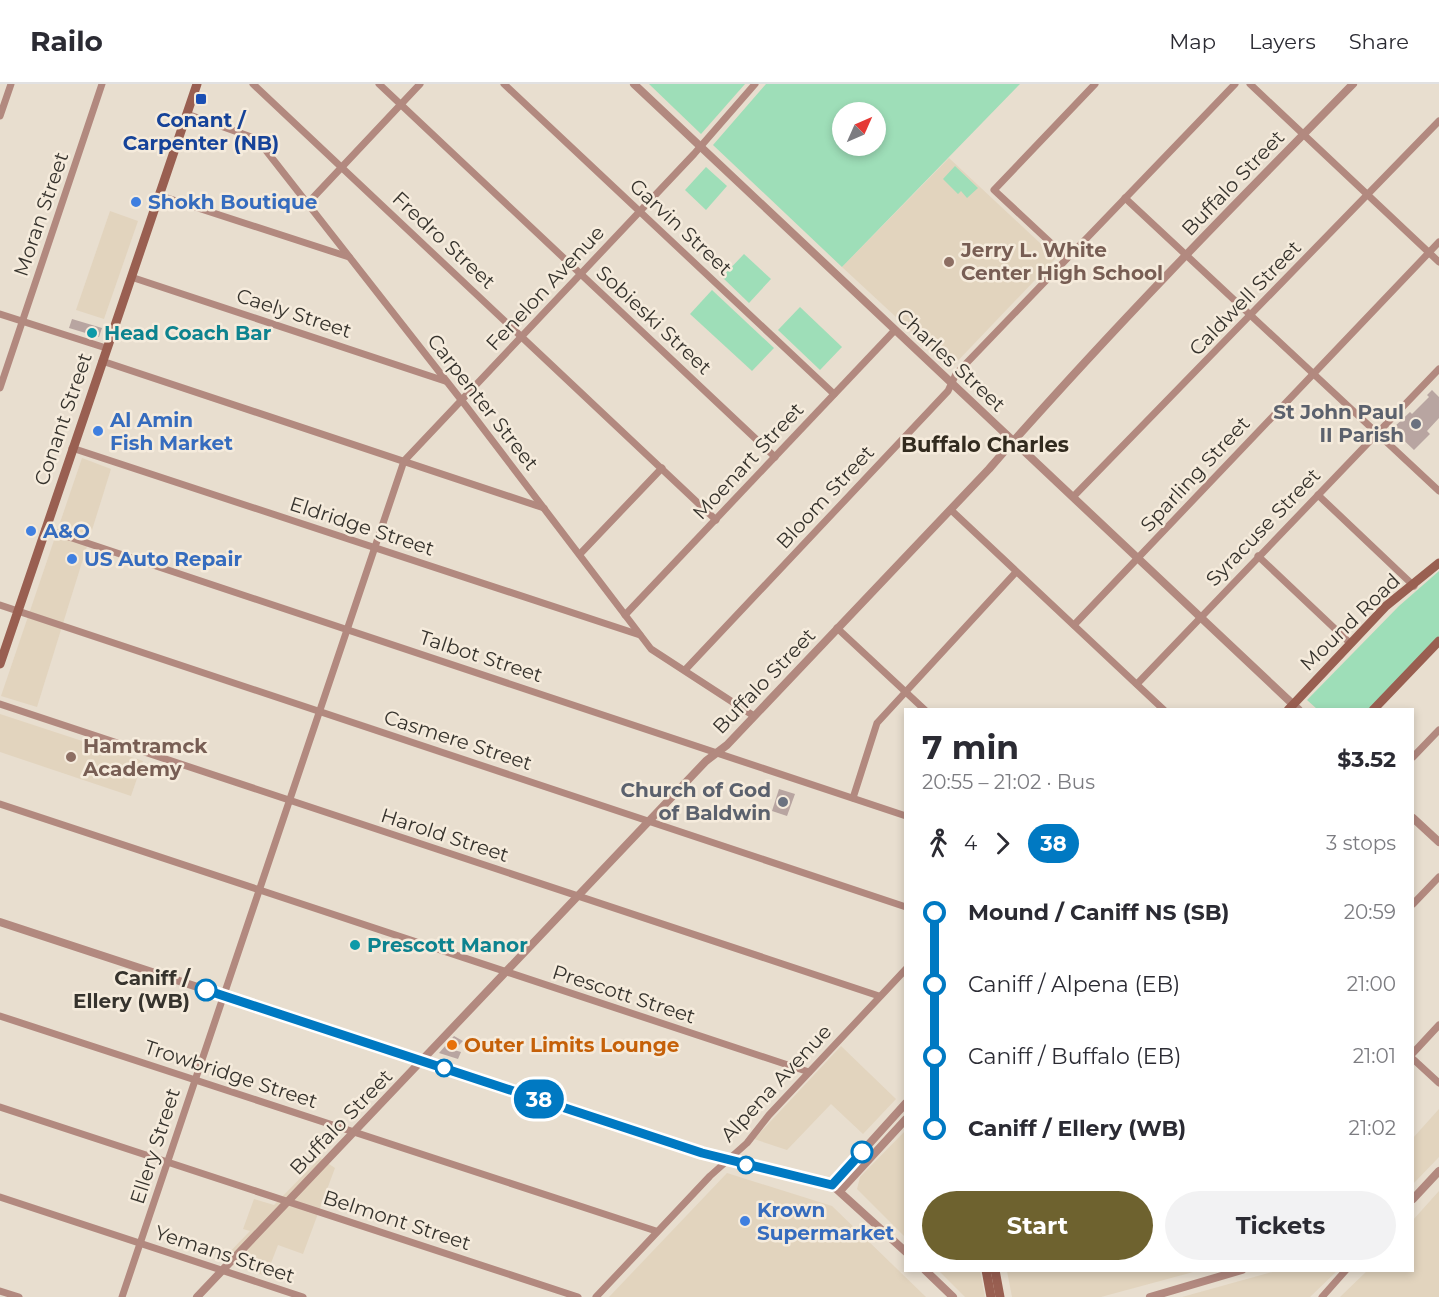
<!DOCTYPE html>
<meta charset="utf-8">
<style>
:root{--surface:#fff;--page:#f2f2f3;--text:#2b2b33;--muted:#7c7c81;--line:#e1e1e2;--accent:#6e622f}
body{margin:0;font-family:Montserrat,sans-serif;background:var(--page);color:var(--text);height:100vh;display:flex;flex-direction:column;font-size:22px;white-space:nowrap}
*{box-sizing:border-box;margin:0}
p{font-size:20px;color:var(--muted)}
.icon{flex:none;width:33px;height:33px;fill:none;stroke:currentColor;stroke-width:2;stroke-linecap:round;stroke-linejoin:round}
.map{position:relative;flex:1;overflow:hidden}
.details{position:absolute;left:904px;top:624px;width:510px;height:564px;display:flex;flex-direction:column;background:var(--surface);border-radius:0px;box-shadow:0 3px 9px #0003}
.details>*{flex:none}
.badge{padding:0 12px;border-radius:20px;font-size:21px;line-height:39px}
.needle{width:39px;rotate:45deg}
.tools{position:absolute;left:832px;top:18px;display:grid;gap:12px}
.tools a{display:grid;place-items:center;width:54px;height:54px;border-radius:50%;background:var(--surface);box-shadow:0 3px 9px #0003;font-size:30px}
.map>.badge{position:absolute;translate:-50% -50%;box-shadow:0 0 0 3px #fff}
.legs{display:flex;align-items:center;gap:9px;height:66px;padding:0 18px;font-size:20px}
.legs p{margin-inline-start:auto}
.head{display:flex;align-items:center;justify-content:space-between;height:102px;padding:0 18px}
h1{font-size:33px;font-weight:700;line-height:45px}
.primary-button{display:flex;gap:12px;margin-top:auto;padding:12px 18px}
.primary-button a{flex:1;height:69px;border-radius:36px;background:var(--accent);color:#fff;font-size:24px;font-weight:700;line-height:69px;text-align:center}
.primary-button a+a{background:var(--page);color:var(--text)}
ul{padding:0 18px;list-style:none}
li{display:flex;align-items:center;gap:21px;height:72px;font-size:22px}
li i{display:grid;place-items:center;width:9px;height:100%;margin:0 8px;background:currentColor}
li i::after{content:'';width:15px;height:15px;margin:-8px;border:4px solid;border-radius:50%;background:var(--surface)}
li p{margin-inline-start:auto}
li:first-child i{background:linear-gradient(#0000 50%,currentColor 0)}
li:last-child i{background:linear-gradient(currentColor 50%,#0000 0)}
header{display:flex;align-items:center;gap:36px;box-sizing:border-box;height:84px;padding:0 30px;background:var(--surface);border-bottom:2px solid var(--line)}
header strong{font-size:28px}
nav{display:flex;gap:33px;margin-inline-start:auto;font-size:21px}
.map>svg:first-child{display:block}
.built{fill:#e2d4be}
.green{fill:#9edeb8;fill-rule:evenodd}
.building{fill:#b8a5a1}
.lines{fill:none;stroke-linecap:round;stroke-linejoin:round}
.minor{stroke:#b2897f;stroke-width:7}
.tertiary{stroke:#b2897f;stroke-width:8}
.secondary{stroke:#995f51;stroke-width:9}
.line-1-casing{stroke:#fff;stroke-width:14}
.line-1{stroke:#0079c2;stroke-width:9}
.transit-dot{fill:#1a4fb4;stroke:#f5ebdc;stroke-width:2}
.shop-dot{fill:#3f7fe0;stroke:#f5ebdc;stroke-width:2}
.education-dot{fill:#8d6e63;stroke:#f5ebdc;stroke-width:2}
.culture-dot{fill:#0f9aa8;stroke:#f5ebdc;stroke-width:2}
.worship-dot{fill:#6b7280;stroke:#f5ebdc;stroke-width:2}
.stop-1-dot{fill:#fff;stroke:#0079c2;stroke-width:3}
.food-dot{fill:#e8710a;stroke:#f5ebdc;stroke-width:2}
.labels{text-anchor:middle;stroke-width:5;stroke-linejoin:round;paint-order:stroke}
.transit-label{font-size:20px;font-weight:bold;fill:#164399;stroke:#f5ebdc}
.street-label{font-size:20px;fill:#36332d;stroke:#f5ebdc}
.shop-label{font-size:20px;font-weight:bold;fill:#366cbe;stroke:#f5ebdc;text-anchor:start}
.education-label{font-size:20px;font-weight:bold;fill:#785e54;stroke:#f5ebdc;text-anchor:start}
.culture-label{font-size:20px;font-weight:bold;fill:#0d838f;stroke:#f5ebdc;text-anchor:start}
.worship-label{font-size:20px;font-weight:bold;fill:#5b616d;stroke:#f5ebdc;text-anchor:end}
.stop-label{font-size:20px;font-weight:bold;fill:#36332d;stroke:#f5ebdc;text-anchor:end}
.food-label{font-size:20px;font-weight:bold;fill:#c56008;stroke:#f5ebdc;text-anchor:start}
.neighbourhood-label{font-size:21px;font-weight:bold;fill:#322b1f;stroke:#f5ebdc}
</style>
<header>
<strong>Railo</strong>
<nav><a>Map</a><a>Layers</a><a>Share</a></nav>
</header>
<div class="map">
<svg width="1439" height="1213" viewBox="0 0 1439 1213">
<rect width="100%" height="100%" fill="#e8decf"/>
<!-- built -->
<g class="built">
<polygon points="949,74 1056,174 951,284 842,183"/>
<polygon points="110,127 138,137 104,235 76,226"/>
<polygon points="82,374 111,385 37,623 1,612"/>
<polygon points="0,630 143,677 131,712 0,668"/>
<polygon points="841,962 896,1015 863,1050 831,1020 787,1066 754,1055"/>
<polygon points="1439,1025 1439,1073 1413,1100 1413,1054"/>
<polygon points="906,1046 906,1154 857,1105 860,1093"/>
<polygon points="320,1074 335,1084 303,1170 278,1161 266,1192 221,1177 250,1147 243,1145 254,1115 274,1121"/>
<polygon points="727,1089 832,1122 926,1213 609,1213"/>
<polygon points="1439,1107 1439,1213 1340,1213 1367,1187 1413,1186 1413,1136"/>
<polygon points="939,1187 980,1187 985,1213 965,1213"/>
<polygon points="1007,1187 1007,1186 1197,1187 1101,1213 1012,1213"/>
<polygon points="1276,1187 1337,1187 1310,1213 1182,1213"/>
</g>
<!-- green -->
<g class="green">
<polygon points="649,0 745,0 701,50"/>
<path d="M 766,0 L 1020,0 L 842,183 L 713,61 ZM 843,28 L 876,28 L 876,62 L 843,62 Z"/>
<polygon points="955,82 978,104 967,114 961,107 958,110 943,95"/>
<polygon points="706,83 727,102 706,126 685,106"/>
<polygon points="744,170 771,195 749,219 722,193"/>
<polygon points="712,206 774,264 752,287 690,230"/>
<polygon points="800,223 842,263 820,286 778,246"/>
<polygon points="1439,487 1439,552 1369,625 1317,625 1307,616 1399,522"/>
</g>
<!-- building -->
<g class="building">
<polygon points="72,235 102,244 99,253 69,244"/>
<polygon points="1432,306 1439,313 1439,334 1427,347 1430,350 1414,366 1392,345 1410,328 1412,330 1429,313 1427,311"/>
<polygon points="779,705 795,710 787,732 772,727"/>
<polygon points="454,952 463,957 454,966 461,968 458,975 439,969"/>
</g>
<g class="lines">
<!-- minor -->
<g class="minor">
<polyline points="253,0 716,436"/>
<polyline points="379,0 775,373"/>
<polyline points="504,0 834,310"/>
<polyline points="1250,0 1439,178"/>
<polyline points="187,30 257,55 466,322 651,565 754,632"/>
<polyline points="0,32 11,0"/>
<polyline points="158,111 349,173"/>
<polyline points="1125,114 1439,407"/>
<polyline points="308,119 420,0"/>
<polyline points="1067,174 994,106 1095,0"/>
<polyline points="131,193 445,297"/>
<polyline points="0,230 106,264"/>
<polyline points="102,277 544,424"/>
<polyline points="0,304 102,0"/>
<polyline points="72,364 640,551"/>
<polyline points="1318,411 1414,502"/>
<polyline points="1073,413 1439,37"/>
<polyline points="951,426 1164,626"/>
<polyline points="45,445 906,732"/>
<polyline points="580,470 662,384"/>
<polyline points="1258,472 1350,559"/>
<polyline points="0,521 906,823"/>
<polyline points="625,531 895,246"/>
<polyline points="1074,541 1439,158"/>
<polyline points="837,544 925,626"/>
<polyline points="685,586 948,307 956,290 1235,0"/>
<polyline points="1137,600 1439,285"/>
<polyline points="0,620 879,912"/>
<polyline points="1413,673 1439,646"/>
<polyline points="853,714 877,639 1016,488"/>
<polyline points="0,720 809,988"/>
<polyline points="1413,820 1439,793"/>
<polyline points="0,932 656,1147"/>
<polyline points="1413,969 1439,941"/>
<polyline points="1413,975 1439,999"/>
<polyline points="0,1023 578,1213"/>
<polyline points="0,1113 303,1213"/>
<polyline points="0,1207 19,1213"/>
<polyline points="122,1213 404,377 694,70 755,0"/>
<polyline points="596,1213 710,1092 747,1059 769,1031 906,885"/>
<polyline points="1322,1213 1346,1186"/>
</g>
<!-- tertiary -->
<g class="tertiary">
<polyline points="634,0 1299,626"/>
<polyline points="1413,734 1439,758"/>
<polyline points="0,838 702,1069 832,1101 906,1168"/>
<polyline points="832,1101 906,1019"/>
<polyline points="840,1107 906,1035"/>
<polyline points="1413,1115 1439,1087"/>
<polyline points="925,1186 953,1213"/>
<path d="M 197,1213 L 706,677 L 727,661 L 989,385 C 1105,252 1229,126 1353,0"/>
<polyline points="1150,1213 1242,1186"/>
</g>
<!-- secondary -->
<g class="secondary">
<polyline points="0,580 197,0"/>
<polyline points="1288,626 1386,522 1439,479"/>
<polyline points="1373,626 1439,557"/>
<polyline points="986,1186 991,1213"/>
<polyline points="995,1186 1000,1213"/>
</g>
</g>
<g class="lines">
<!-- line-1 casing -->
<g class="line-1-casing">
<polyline id="line-1" points="206,906 702,1069 832,1101 862,1068"/>
</g>
<!-- line-1 -->
<use href="#line-1" class="line-1"/>
</g>
<!-- markers -->
<rect class="transit-dot" x="195" y="9" width="12" height="12" rx="3"/>
<g class="shop-dot">
<circle cx="136" cy="118" r="6"/>
<circle cx="98" cy="347" r="6"/>
<circle cx="31" cy="447" r="6"/>
<circle cx="72" cy="475" r="6"/>
<circle cx="745" cy="1137" r="6"/>
</g>
<g class="education-dot">
<circle cx="949" cy="178" r="6"/>
<circle cx="71" cy="673" r="6"/>
</g>
<g class="culture-dot">
<circle cx="92" cy="249" r="6"/>
<circle cx="355" cy="861" r="6"/>
</g>
<g class="worship-dot">
<circle cx="1416" cy="340" r="6"/>
<circle cx="783" cy="718" r="6"/>
</g>
<g class="stop-1-dot">
<circle cx="206" cy="906" r="10"/>
<circle cx="444" cy="984" r="8"/>
<circle cx="862" cy="1068" r="10"/>
<circle cx="746" cy="1081" r="8"/>
</g>
<circle class="food-dot" cx="452" cy="961" r="6"/>
<g class="labels">
<!-- transit labels -->
<g class="transit-label">
<text x="201" y="43">Conant /<tspan x="201" dy="23">Carpenter (NB)</tspan></text>
</g>
<!-- street labels -->
<g class="street-label">
<text transform="translate(1233 99) rotate(-46)" y="7">Buffalo Street</text>
<text transform="translate(41 130) rotate(-71)" y="7">Moran Street</text>
<text transform="translate(681 143) rotate(43)" y="7">Garvin Street</text>
<text transform="translate(444 156) rotate(43)" y="7">Fredro Street</text>
<text transform="translate(545 204) rotate(-47)" y="7">Fenelon Avenue</text>
<text transform="translate(1245 214) rotate(-46)" y="7">Caldwell Street</text>
<text transform="translate(294 229) rotate(18)" y="7">Caely Street</text>
<text transform="translate(654 236) rotate(43)" y="7">Sobieski Street</text>
<text transform="translate(951 276) rotate(43)" y="7">Charles Street</text>
<text transform="translate(483 318) rotate(52)" y="7">Carpenter Street</text>
<text transform="translate(63 335) rotate(-71)" y="7">Conant Street</text>
<text transform="translate(748 377) rotate(-47)" y="7">Moenart Street</text>
<text transform="translate(1195 390) rotate(-47)" y="7">Sparling Street</text>
<text transform="translate(825 413) rotate(-47)" y="7">Bloom Street</text>
<text transform="translate(362 442) rotate(18)" y="7">Eldridge Street</text>
<text transform="translate(1263 443) rotate(-46)" y="7">Syracuse Street</text>
<text transform="translate(1350 538) rotate(-44)" y="7">Mound Road</text>
<text transform="translate(481 572) rotate(18)" y="7">Talbot Street</text>
<text transform="translate(764 597) rotate(-46)" y="7">Buffalo Street</text>
<text transform="translate(458 656) rotate(18)" y="7">Casmere Street</text>
<text transform="translate(445 751) rotate(18)" y="7">Harold Street</text>
<text transform="translate(624 910) rotate(18)" y="7">Prescott Street</text>
<text transform="translate(231 990) rotate(18)" y="7">Trowbridge Street</text>
<text transform="translate(776 999) rotate(-47)" y="7">Alpena Avenue</text>
<text transform="translate(341 1038) rotate(-46)" y="7">Buffalo Street</text>
<text transform="translate(155 1062) rotate(-72)" y="7">Ellery Street</text>
<text transform="translate(397 1136) rotate(18)" y="7">Belmont Street</text>
<text transform="translate(225 1170) rotate(18)" y="7">Yemans Street</text>
</g>
<!-- shop labels -->
<g class="shop-label">
<text x="148" y="125">Shokh Boutique</text>
<text x="110" y="343">Al Amin<tspan x="110" dy="23">Fish Market</tspan></text>
<text x="43" y="454">A&amp;O</text>
<text x="84" y="482">US Auto Repair</text>
<text x="757" y="1133">Krown<tspan x="757" dy="23">Supermarket</tspan></text>
</g>
<!-- education labels -->
<g class="education-label">
<text x="961" y="173">Jerry L. White<tspan x="961" dy="23">Center High School</tspan></text>
<text x="83" y="669">Hamtramck<tspan x="83" dy="23">Academy</tspan></text>
</g>
<!-- culture labels -->
<g class="culture-label">
<text x="104" y="256">Head Coach Bar</text>
<text x="367" y="868">Prescott Manor</text>
</g>
<!-- worship labels -->
<g class="worship-label">
<text x="1404" y="335">St John Paul<tspan x="1404" dy="23">II Parish</tspan></text>
<text x="771" y="713">Church of God<tspan x="771" dy="23">of Baldwin</tspan></text>
</g>
<!-- stop labels -->
<g class="stop-label">
<text x="190" y="901">Caniff /<tspan x="190" dy="23">Ellery (WB)</tspan></text>
</g>
<!-- food labels -->
<g class="food-label">
<text x="464" y="968">Outer Limits Lounge</text>
</g>
<!-- neighbourhood labels -->
<g class="neighbourhood-label">
<text x="985" y="368">Buffalo Charles</text>
</g>
</g>
</svg>
<div class="tools">
<a><svg class="needle" viewBox="-14 -14 28 28"><path d="M0-13l5 13h-10z" fill="#e53935"/><path d="M0 13l5-13h-10z" fill="#7c7c81"/></svg></a>
</div>
<b class="badge" style="left:539px;top:1015px;background:#0079c2;color:#fff">38</b>
<section class="details">
<div class="head"><div><h1>7 min</h1><p>20:55 – 21:02 · Bus</p></div><b>$3.52</b></div>
<div class="legs"><svg class="icon" aria-label="walk" viewBox="0 0 24 24"><circle cx="13" cy="4" r="2"/><path d="M13 8l-2 6 4 7M11 14l-3 7M7 12l3-4h3l4 4"/></svg>4<svg class="icon" aria-label="forward" viewBox="0 0 24 24"><path d="M9 5l7 7-7 7"/></svg><b class="badge" style="background:#0079c2;color:#fff">38</b><p>3 stops</p></div>
<ul>
<li><i style="color:#0079c2"></i><b>Mound / Caniff NS (SB)</b><p>20:59</p></li>
<li><i style="color:#0079c2"></i><span>Caniff / Alpena (EB)</span><p>21:00</p></li>
<li><i style="color:#0079c2"></i><span>Caniff / Buffalo (EB)</span><p>21:01</p></li>
<li><i style="color:#0079c2"></i><b>Caniff / Ellery (WB)</b><p>21:02</p></li>
</ul>
<div class="primary-button"><a>Start</a><a>Tickets</a></div>
</section>
</div>
